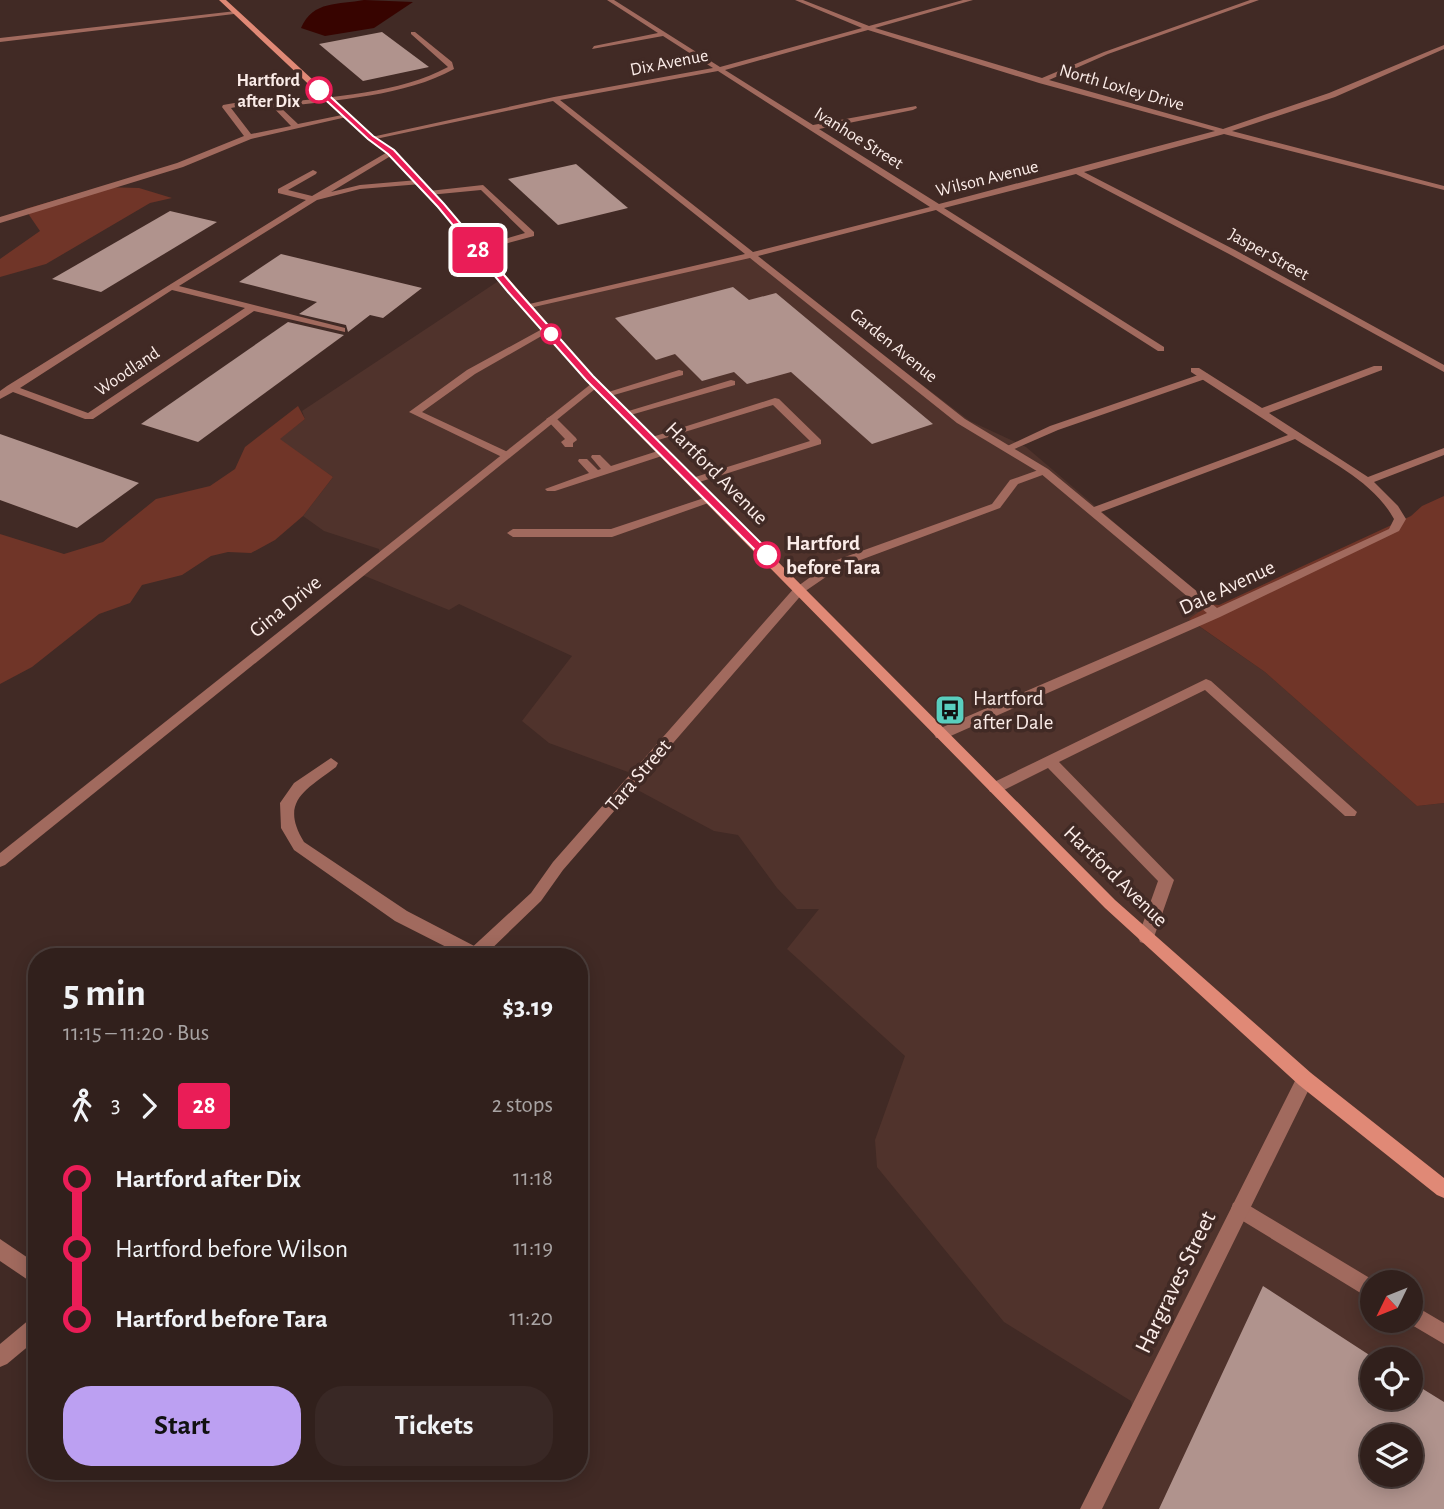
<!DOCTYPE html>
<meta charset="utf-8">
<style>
:root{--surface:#31201c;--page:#392825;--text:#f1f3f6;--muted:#a8a3a3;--line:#4c3e3b;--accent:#bca0f2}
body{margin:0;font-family:"Alegreya Sans",sans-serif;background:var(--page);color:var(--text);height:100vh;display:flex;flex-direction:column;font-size:26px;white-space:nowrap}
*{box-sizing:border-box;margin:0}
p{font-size:23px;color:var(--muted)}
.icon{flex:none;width:38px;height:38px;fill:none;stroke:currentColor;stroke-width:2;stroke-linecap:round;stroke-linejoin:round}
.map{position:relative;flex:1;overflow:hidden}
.panel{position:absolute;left:28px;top:948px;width:560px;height:532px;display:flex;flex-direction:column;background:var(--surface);border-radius:28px;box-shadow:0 4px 18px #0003,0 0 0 2px var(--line)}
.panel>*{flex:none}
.badge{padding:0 14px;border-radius:5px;font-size:24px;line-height:46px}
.needle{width:46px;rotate:227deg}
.buttons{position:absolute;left:1360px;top:1270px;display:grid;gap:14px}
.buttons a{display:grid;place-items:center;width:63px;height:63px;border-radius:50%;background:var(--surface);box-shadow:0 4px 18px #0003,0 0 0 2px var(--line);font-size:35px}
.map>.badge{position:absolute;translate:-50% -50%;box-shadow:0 0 0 4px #fff}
.legs{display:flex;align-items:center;gap:10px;height:77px;padding:0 35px;font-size:23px}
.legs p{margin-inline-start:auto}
.head{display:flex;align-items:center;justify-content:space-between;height:119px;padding:0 35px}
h1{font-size:38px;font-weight:700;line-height:52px}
.action{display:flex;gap:14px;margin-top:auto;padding:14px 35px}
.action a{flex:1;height:80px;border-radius:28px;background:var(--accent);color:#111;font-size:28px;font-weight:700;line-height:80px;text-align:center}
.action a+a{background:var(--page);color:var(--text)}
ul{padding:0 35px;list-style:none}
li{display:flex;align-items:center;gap:24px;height:70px;font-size:26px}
li i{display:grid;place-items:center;width:10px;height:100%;margin:0 9px;background:currentColor}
li i::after{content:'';width:18px;height:18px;margin:-9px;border:5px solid;border-radius:50%;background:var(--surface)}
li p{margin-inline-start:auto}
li:first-child i{background:linear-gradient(#0000 50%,currentColor 0)}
li:last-child i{background:linear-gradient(currentColor 50%,#0000 0)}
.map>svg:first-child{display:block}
.built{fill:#50332c;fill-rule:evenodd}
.green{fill:#703528}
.water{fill:#370400}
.building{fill:#b0938d;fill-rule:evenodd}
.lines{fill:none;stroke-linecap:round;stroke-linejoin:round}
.lane{fill:#a16a5e;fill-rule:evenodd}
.street{fill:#a16a5e;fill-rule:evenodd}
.secondary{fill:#e08976;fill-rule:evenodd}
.line-1{fill:#ea1d57;stroke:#fff;stroke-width:2}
.stop-1-dot{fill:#fff;stroke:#ea1d57;stroke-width:3.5}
.labels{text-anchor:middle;stroke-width:7;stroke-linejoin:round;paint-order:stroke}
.far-street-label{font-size:18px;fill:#fbece8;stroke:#412a25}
.far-stop-label{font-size:18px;font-weight:bold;fill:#fbece8;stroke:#412a25;text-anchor:end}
.street-label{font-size:21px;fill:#fbece8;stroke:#412a25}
.stop-label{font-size:21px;font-weight:bold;fill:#fbece8;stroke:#412a25;text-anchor:start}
.poi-label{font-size:21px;fill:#fbece8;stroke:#412a25;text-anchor:start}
.near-street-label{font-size:24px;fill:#fbece8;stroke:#412a25}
</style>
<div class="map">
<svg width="1444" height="1509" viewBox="0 0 1444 1509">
<rect width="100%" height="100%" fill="#412a25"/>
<!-- built -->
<path class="built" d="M 752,256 L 970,421 L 1026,447 L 1210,604 L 1190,620 L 1265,672 L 1417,806 L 1444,803 L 1444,1509 L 1088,1509 L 1134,1417 L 1131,1401 L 1004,1322 L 877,1167 L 875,1140 L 905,1056 L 787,949 L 819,909 L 797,909 L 777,888 L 738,835 L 714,831 L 632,787 L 628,772 L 549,743 L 522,721 L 572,656 L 459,604 L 449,610 L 360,574 L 380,554 L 379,549 L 324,531 L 303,516 L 333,477 L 279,439 L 305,419 L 302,411 L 497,282 L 501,281 L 531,306 ZM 1372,1283 L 1410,1283 L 1410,1321 L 1372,1321 ZM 1372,1360 L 1410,1360 L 1410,1398 L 1372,1398 ZM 1372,1437 L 1410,1437 L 1410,1475 L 1372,1475 Z"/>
<!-- green -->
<g class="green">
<polygon points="101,187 139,188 172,198 150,203 46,264 0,277 0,259 40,231 25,209"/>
<polygon points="298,406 305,419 280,439 333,477 303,516 275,540 251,553 228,552 211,556 182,575 142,585 130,603 99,614 32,667 0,684 0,534 64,554 103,542 156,499 210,486 235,469 245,447"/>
<polygon points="1444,496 1444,803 1417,806 1265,672 1189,619 1210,604 1219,605 1411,516 1422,506"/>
</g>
<!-- water -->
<path class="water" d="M 364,0 L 413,2 L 374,28 L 325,36 L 301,28 C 313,0 339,5 364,0 Z"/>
<!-- building -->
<g class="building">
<polygon points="382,32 429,67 363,81 319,44"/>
<polygon points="576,164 628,208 558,225 508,179"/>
<polygon points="170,211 217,222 101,292 52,279"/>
<polygon points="281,254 422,288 383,318 370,315 348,332 346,325 299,314 317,302 239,282"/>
<polygon points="733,287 749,300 776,293 933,424 872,444 791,372 747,384 734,372 702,381 675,354 656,360 615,318"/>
<polygon points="288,322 344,335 198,442 141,424"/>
<polygon points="0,434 139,483 77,528 0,500"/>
<path d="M 1263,1286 L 1377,1360 L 1372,1360 L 1372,1398 L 1410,1398 L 1410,1381 L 1444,1402 L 1444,1509 L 1159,1509 ZM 1372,1437 L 1410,1437 L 1410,1475 L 1372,1475 Z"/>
</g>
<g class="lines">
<!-- lane -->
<g class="lane">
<path d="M 411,32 L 415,32 L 452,62 L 454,69 C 406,96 335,100 280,107 L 298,124 L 347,114 L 351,116 L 251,139 L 183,167 L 0,223 L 0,217 L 177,163 L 244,136 L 222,107 L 223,105 L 269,97 L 277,103 C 330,97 401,93 448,67 L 411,34 ZM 267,101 L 291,126 L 251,134 L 231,108 Z"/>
<path d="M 391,150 L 394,150 L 394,154 L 331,192 L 360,185 L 418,180 L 421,180 L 421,184 L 360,189 L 317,200 L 179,286 L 345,328 L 345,332 L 254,311 L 93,419 L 85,419 L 13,392 L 0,399 L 0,391 L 7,386 L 306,200 L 278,193 L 278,189 L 313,170 L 317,172 L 316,174 L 288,190 L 312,196 ZM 172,290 L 245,308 L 88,413 L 20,388 Z"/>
<polygon points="483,185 534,232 534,236 475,252 475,248 525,233 481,190 429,195 425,193 429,191"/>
<polygon points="544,328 552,330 475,374 422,412 510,453 510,457 502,457 409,412 467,370"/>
<polygon points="679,370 683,371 683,375 607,397 602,394"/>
<polygon points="1204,373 1208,374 1208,378 1058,430 1012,450 1004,450 1003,448 1050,426"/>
<polygon points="731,380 735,381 735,385 627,416 622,413"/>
<polygon points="775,398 779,399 821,440 821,444 693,484 689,483 689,479 810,441 773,405 655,441 647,441 646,439"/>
<polygon points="551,416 555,417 576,438 577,440 573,443 573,447 565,447 561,442 565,439 546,419"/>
<polygon points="664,449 668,450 668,454 555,491 547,491 545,489 589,473 578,461 579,459 587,459 598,470 601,469 591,457 592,455 600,455 611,466"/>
<polygon points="1044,468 1050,471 1048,473 1018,484 1000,508 839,568 804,592 800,593 794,589 831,562 992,504 1010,480"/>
<polygon points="710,496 714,497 714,501 612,537 513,537 507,533 513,529 611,529"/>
<polygon points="1206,679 1211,681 1357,812 1355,816 1345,816 1205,690 1059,762 1174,880 1154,937 1152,942 1146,944 1140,942 1138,937 1158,881 1048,768 1000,792 990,792 988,788 990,784"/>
<path d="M 331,758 L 338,763 L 336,767 C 306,790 279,801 304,842 L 407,911 L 482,950 L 483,957 L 466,957 L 395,921 L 294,850 L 281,828 L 280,803 L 294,783 Z"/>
<polygon points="1240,1200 1378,1283 1372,1283 1372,1300 1233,1215 1231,1209 1233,1203"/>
<polygon points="1410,1303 1444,1323 1444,1344 1405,1321 1410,1321"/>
</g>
<!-- street -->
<g class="street">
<path d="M 607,0 L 614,0 L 720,67 L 862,28 L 795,0 L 803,0 L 869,26 L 963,0 L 973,0 L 875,28 L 1042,78 L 1104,52 L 1250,0 L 1259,0 L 1108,54 L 1049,80 L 1223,129 L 1329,93 L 1444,45 L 1444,49 L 1335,97 L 1232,131 L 1444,186 L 1444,190 L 1224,134 L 1084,172 L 1235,250 L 1444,365 L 1444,372 L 1229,254 L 1076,174 L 944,208 L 1164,347 L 1164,351 L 1158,351 L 936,210 L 758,256 L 965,419 L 1048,469 L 1094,507 L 1288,435 L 1191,372 L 1191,368 L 1199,368 L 1262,408 L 1374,366 L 1382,366 L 1382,370 L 1269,413 L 1368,477 L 1444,448 L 1444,455 L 1374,482 L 1398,506 L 1406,519 L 1399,531 L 1220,617 L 946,738 L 936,738 L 934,734 L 936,730 L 1207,613 L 1040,473 L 957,423 L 750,258 L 525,309 L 525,305 L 745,254 L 553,101 L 371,140 L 367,138 L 554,97 L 713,68 L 663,36 L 592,49 L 594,46 L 658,33 ZM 868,30 L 1039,83 L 1215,131 L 939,204 L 819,129 L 913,110 L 917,108 L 916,106 L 813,125 L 725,70 ZM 718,71 L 930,207 L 753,252 L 560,100 ZM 1295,439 C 1329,461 1374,482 1394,519 L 1389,529 L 1217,608 L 1101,512 Z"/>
<polygon points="236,11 234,14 0,42 0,38"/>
<polygon points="596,380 600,381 600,385 5,865 0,867 0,853"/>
<polygon points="800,585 806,589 804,592 563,870 541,901 483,957 465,957 467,952 531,893 553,862 796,586"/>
<polygon points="1305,1071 1311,1073 1314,1079 1311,1085 1102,1509 1080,1509 1299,1073"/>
<polygon points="0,1239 37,1264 37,1286 0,1261"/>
<polygon points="37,1316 37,1339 7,1364 0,1367 0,1344 30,1319"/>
</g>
<!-- secondary -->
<polygon class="secondary" points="219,0 226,0 374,136 394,150 444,204 593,376 1115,900 1311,1073 1444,1178 1444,1198 1437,1195 1299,1085 1105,908 585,380 438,208 388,154 368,140"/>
</g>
<!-- line-1 -->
<polygon class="line-1" points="317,89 322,89 373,136 394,150 444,204 515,288 593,376 771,553 771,558 763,558 586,380 508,292 438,207 388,154 368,139 317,92"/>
<!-- icons -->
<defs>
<g id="bus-square" transform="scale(1.575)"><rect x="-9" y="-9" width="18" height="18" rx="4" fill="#59cebe" stroke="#412a25"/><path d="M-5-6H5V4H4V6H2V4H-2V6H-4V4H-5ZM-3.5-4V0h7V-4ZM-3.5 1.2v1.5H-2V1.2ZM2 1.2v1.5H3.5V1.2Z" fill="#111"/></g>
</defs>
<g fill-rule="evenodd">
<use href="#bus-square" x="950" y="710"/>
</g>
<!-- markers -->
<g class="stop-1-dot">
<circle cx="319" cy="90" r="12"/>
<circle cx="551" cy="334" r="9"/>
<circle cx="767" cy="555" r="12"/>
</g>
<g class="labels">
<!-- far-street labels -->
<g class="far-street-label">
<text transform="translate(669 62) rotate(-11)" y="6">Dix Avenue</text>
<text transform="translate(1122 87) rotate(16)" y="6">North Loxley Drive</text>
<text transform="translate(859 138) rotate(32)" y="6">Ivanhoe Street</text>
<text transform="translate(987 178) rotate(-14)" y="6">Wilson Avenue</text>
<text transform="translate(1269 254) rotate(29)" y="6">Jasper Street</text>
<text transform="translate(894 345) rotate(39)" y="6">Garden Avenue</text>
<text transform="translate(127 371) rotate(-34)" y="6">Woodland</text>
</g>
<!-- far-stop labels -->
<g class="far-stop-label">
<text x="300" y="86">Hartford<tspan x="300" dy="21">after Dix</tspan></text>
</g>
<!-- street labels -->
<g class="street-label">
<text transform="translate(717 473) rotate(45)" y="7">Hartford Avenue</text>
<text transform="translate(1227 587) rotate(-25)" y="7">Dale Avenue</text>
<text transform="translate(285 606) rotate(-39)" y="7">Gina Drive</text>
<text transform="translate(638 775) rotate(-49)" y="7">Tara Street</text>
<text transform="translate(1116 876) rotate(44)" y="7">Hartford Avenue</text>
</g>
<!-- stop labels -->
<g class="stop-label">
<text x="786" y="550">Hartford<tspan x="786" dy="24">before Tara</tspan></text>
</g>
<!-- poi labels -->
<g class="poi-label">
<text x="973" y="705">Hartford<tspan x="973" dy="24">after Dale</tspan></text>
</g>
<!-- near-street labels -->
<g class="near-street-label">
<text transform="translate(1175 1282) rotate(-64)" y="8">Hargraves Street</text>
</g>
</g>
</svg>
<div class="buttons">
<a><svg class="needle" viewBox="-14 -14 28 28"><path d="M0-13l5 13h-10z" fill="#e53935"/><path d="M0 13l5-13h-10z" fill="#a8a3a3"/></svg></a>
<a><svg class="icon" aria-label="locate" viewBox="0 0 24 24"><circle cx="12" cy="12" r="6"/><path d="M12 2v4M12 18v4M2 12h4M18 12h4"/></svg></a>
<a><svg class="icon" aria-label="layers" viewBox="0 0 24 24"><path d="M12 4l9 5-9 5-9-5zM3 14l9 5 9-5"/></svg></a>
</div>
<b class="badge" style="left:478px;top:250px;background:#ea1d57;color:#fff">28</b>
<section class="panel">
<div class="head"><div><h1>5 min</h1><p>11:15 – 11:20 · Bus</p></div><b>$3.19</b></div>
<div class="legs"><svg class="icon" aria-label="walk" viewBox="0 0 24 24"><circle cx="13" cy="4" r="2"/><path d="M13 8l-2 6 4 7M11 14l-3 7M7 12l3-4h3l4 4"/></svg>3<svg class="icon" aria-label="forward" viewBox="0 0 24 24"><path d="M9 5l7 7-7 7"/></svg><b class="badge" style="background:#ea1d57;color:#fff">28</b><p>2 stops</p></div>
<ul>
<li><i style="color:#ea1d57"></i><b>Hartford after Dix</b><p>11:18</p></li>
<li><i style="color:#ea1d57"></i><span>Hartford before Wilson</span><p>11:19</p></li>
<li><i style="color:#ea1d57"></i><b>Hartford before Tara</b><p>11:20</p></li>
</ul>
<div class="action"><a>Start</a><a>Tickets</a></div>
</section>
</div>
